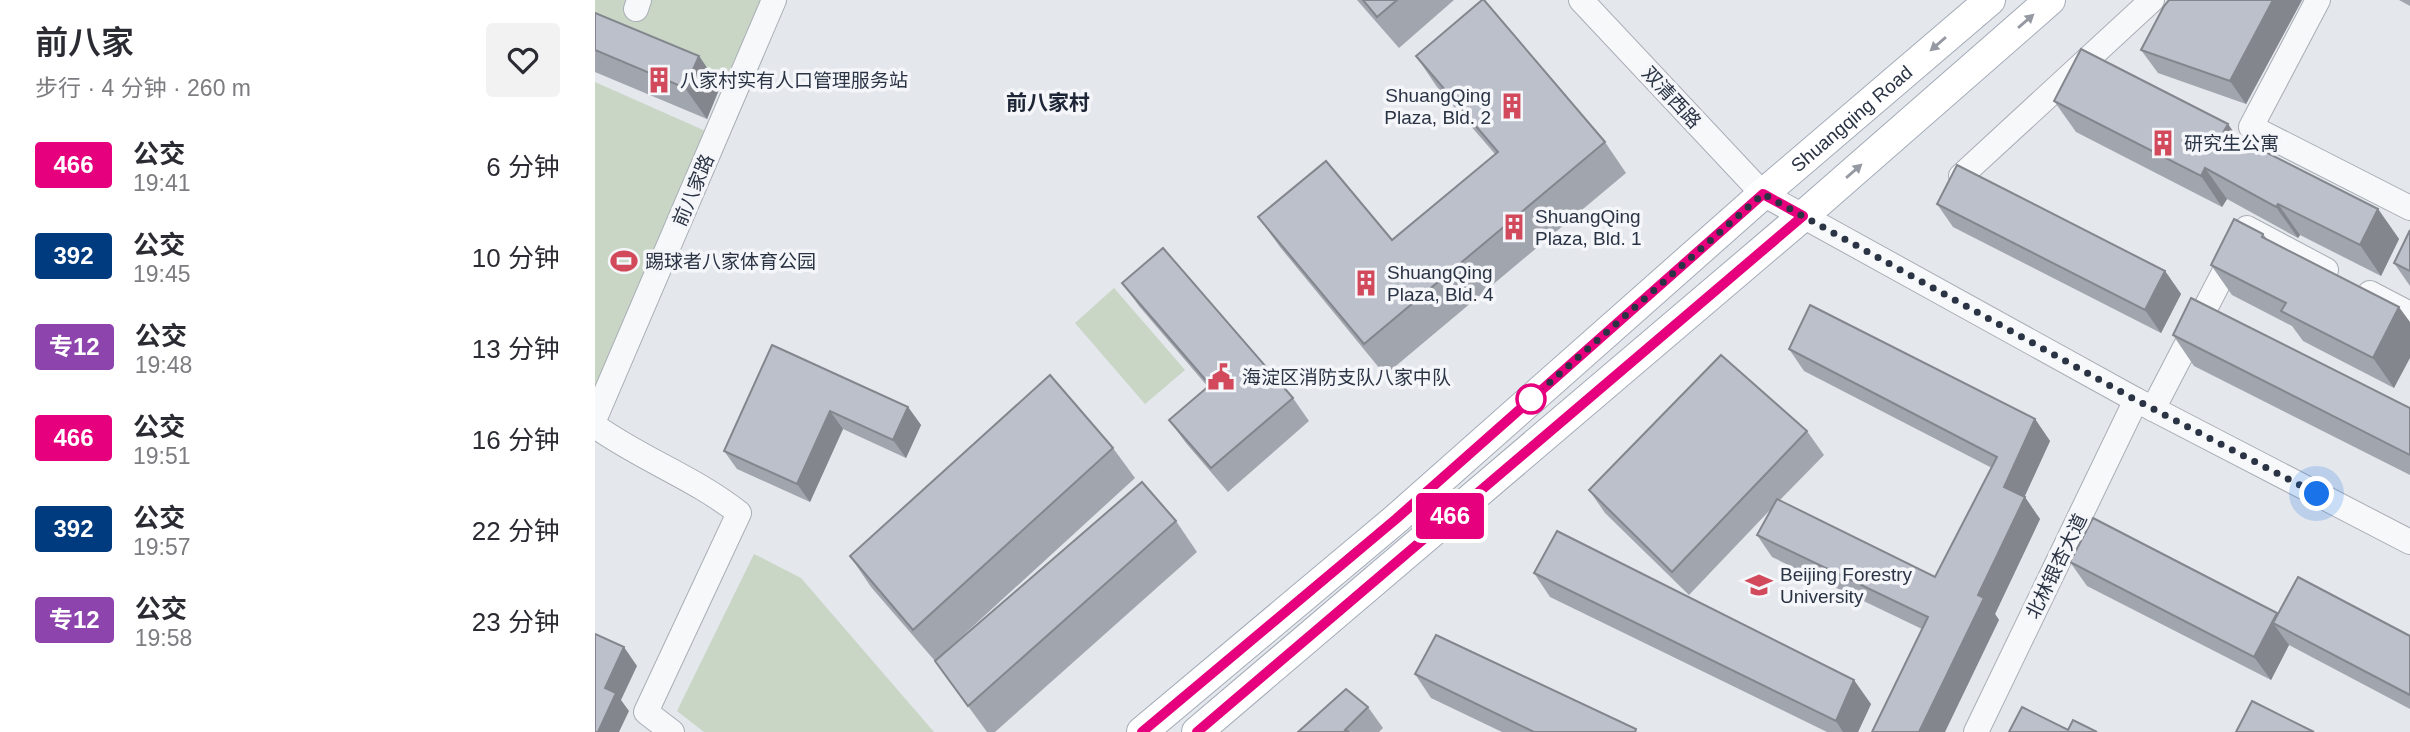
<!DOCTYPE html>
<html lang="zh">
<meta charset="utf-8">
<style>
:root{--surface:#fff;--page:#f2f2f3;--text:#2b2b33;--muted:#7c7c81}
body{margin:0;font-family:Helvetica,"Noto Sans SC",sans-serif;background:var(--page);color:var(--text);height:100vh;display:flex;flex-direction:column;font-size:26px;white-space:nowrap}
*{box-sizing:border-box;margin:0}
p{font-size:23px;color:var(--muted)}
.icon{flex:none;width:38px;height:38px;fill:none;stroke:currentColor;stroke-width:2;stroke-linecap:round;stroke-linejoin:round}
.map{position:relative;flex:1;overflow:hidden}
.drawer{display:flex;flex-direction:column;background:var(--surface);width:595px}
.drawer>*{flex:none}
.badge{padding:0 14px;border-radius:5px;font-size:24px;line-height:46px}
.you{position:absolute;width:35px;height:35px;margin:-18px;border:5px solid #fff;border-radius:50%;background:#1a73e8;box-shadow:0 0 0 10px #1a73e833}
.map>.badge{position:absolute;translate:-50% -50%;box-shadow:0 0 0 4px #fff}
.round{display:grid;place-items:center;flex:none;width:74px;height:74px;border-radius:7px;background:var(--page)}
.head{display:flex;align-items:center;justify-content:space-between;height:119px;padding:0 35px}
h1{font-size:33px;font-weight:600;line-height:52px}
ul{padding:0;list-style:none}
li{display:flex;align-items:center;gap:21px;height:91px;padding:0 35px}
li div{flex:1}
li b{display:block;font-size:26px}
li em{font-style:normal}
li .badge{min-width:77px;font-weight:700;text-align:center}
main{display:flex;flex:1;min-height:0}
.map>svg:first-child{display:block}
.green{fill:#c9d6c5}
.lines{fill:none;stroke-linecap:round;stroke-linejoin:round}
.minor-casing{stroke:#a9aeb7;stroke-width:26}
.major-casing{stroke:#a3abb8;stroke-width:32}
.minor{stroke:#f7f8fa;stroke-width:24}
.major{stroke:#fff;stroke-width:30}
.wall{fill:#a1a5ae}
.shaded-wall{fill:#83868d}
.building{fill:#bbc0ca;stroke:#83868d;stroke-width:2}
.oneway{fill:#959aa2}
.line-casing{stroke:#fff;stroke-width:16}
.line{stroke:#e6007e;stroke-width:10}
.walk{stroke:#2b3445;stroke-width:7;stroke-dasharray:0 12.6}
.stop-dot{fill:#fff;stroke:#e6007e;stroke-width:3.5}
.labels{text-anchor:middle;stroke-width:7;stroke-linejoin:round;paint-order:stroke}
.poi-label{font-size:19px;fill:#2b3445;stroke:#f4f6f9;text-anchor:start}
.street-label{font-size:19px;fill:#2b3445;stroke:#f4f6f9}
.neighbourhood-label{font-size:21px;font-weight:bold;fill:#1d2536;stroke:#f4f6f9}
</style>
<main>
<section class="drawer">
<div class="head"><div><h1>前八家</h1><p>步行 · 4 分钟 · 260 m</p></div><a class="round"><svg class="icon" aria-label="heart" viewBox="0 0 24 24"><path d="M12 20l-8-8c-3-5 5-10 8-4 3-6 11-1 8 4z"/></svg></a></div>
<ul>
<li><span class="badge" style="background:#e6007e;color:#fff">466</span><div><b>公交</b><p>19:41</p></div><em>6 分钟</em></li>
<li><span class="badge" style="background:#003b80;color:#fff">392</span><div><b>公交</b><p>19:45</p></div><em>10 分钟</em></li>
<li><span class="badge" style="background:#8e44ad;color:#fff">专12</span><div><b>公交</b><p>19:48</p></div><em>13 分钟</em></li>
<li><span class="badge" style="background:#e6007e;color:#fff">466</span><div><b>公交</b><p>19:51</p></div><em>16 分钟</em></li>
<li><span class="badge" style="background:#003b80;color:#fff">392</span><div><b>公交</b><p>19:57</p></div><em>22 分钟</em></li>
<li><span class="badge" style="background:#8e44ad;color:#fff">专12</span><div><b>公交</b><p>19:58</p></div><em>23 分钟</em></li>
</ul>
</section>
<div class="map">
<svg width="1815" height="732" viewBox="0 0 1815 732">
<rect width="100%" height="100%" fill="#e4e7ec"/>
<!-- green -->
<g class="green">
<polygon points="0,0 172,0 137,78 0,21"/>
<polygon points="0,82 115,133 0,389"/>
<polygon points="519,288 590,370 550,404 480,323"/>
<polygon points="159,554 206,578 339,732 109,732 82,711"/>
</g>
<g class="lines">
<!-- minor casing -->
<g class="minor-casing">
<g id="minor">
<polyline points="986,0 1168,194 1541,400 1815,542"/>
<polyline points="1723,0 1656,127 1815,208"/>
<polyline points="41,9 44,0"/>
<polyline points="1366,176 1557,0"/>
<polyline points="1775,293 1815,314"/>
<polyline points="1558,409 1652,228 1731,270"/>
<polyline points="0,418 179,0"/>
<path d="M 0,426 C 46,459 100,478 144,513 L 51,712 L 77,732"/>
<polyline points="1381,732 1541,400"/>
</g>
</g>
<!-- major casing -->
<g class="major-casing">
<g id="major">
<path id="s1" d="M 547,732 L 801,519 L 1168,194 L 1395,0"/>
<polyline points="602,732 1208,216 1455,0"/>
</g>
</g>
<!-- minor -->
<use href="#minor" class="minor"/>
<!-- major -->
<use href="#major" class="major"/>
</g>
<!-- wall -->
<g class="wall">
<polygon points="762,0 859,0 804,48"/>
<polygon points="1707,0 1651,104 1563,73 1546,50"/>
<polygon points="1804,0 1815,0 1815,6"/>
<polygon points="0,13 104,56 125,87 112,119 0,72"/>
<polygon points="821,56 1010,142 1031,173 790,375 685,247 663,217 797,240 900,154 842,87"/>
<polygon points="1459,101 1643,138 1783,209 1804,239 1786,276 1705,235 1703,238 1632,199 1627,207 1481,132"/>
<polygon points="1342,204 1570,271 1586,294 1566,333 1358,227"/>
<polygon points="1815,230 1815,286 1799,263"/>
<polygon points="1668,234 1672,239 1804,307 1799,388 1708,341 1697,326 1637,295 1616,265"/>
<polygon points="527,283 698,398 714,421 633,492 591,443 574,420 613,387 544,306"/>
<polygon points="1578,335 1815,408 1815,475 1599,366"/>
<polygon points="177,345 313,407 326,425 311,458 248,429 215,502 142,469 129,451"/>
<polygon points="1194,349 1440,419 1455,441 1429,497 1445,519 1400,614 1404,620 1327,629 1177,557 1162,535 1176,509 1094,595 1010,513 994,490 1212,431 1229,455 1184,501 1340,577 1397,468 1209,371"/>
<polygon points="518,448 540,478 340,661 276,587 255,556"/>
<polygon points="581,521 602,552 400,732 392,732 340,661"/>
<polygon points="1475,562 1682,613 1683,614 1815,636 1815,709 1694,645 1676,680 1492,586"/>
<polygon points="939,573 1276,704 1263,732 1232,732 955,597"/>
<polygon points="820,674 1043,732 907,732 836,698"/>
<polygon points="773,707 788,728 784,732 703,732"/>
</g>
<!-- shaded-wall -->
<g class="shaded-wall">
<polygon points="1678,0 1707,0 1651,104 1635,81"/>
<polygon points="104,56 125,87 112,119 90,88"/>
<polygon points="1633,124 1655,155 1629,131"/>
<polygon points="1610,168 1632,199 1627,207 1606,176"/>
<polygon points="1683,204 1705,235 1703,238 1681,207"/>
<polygon points="1783,209 1804,239 1786,276 1765,245"/>
<polygon points="1570,271 1586,294 1566,333 1550,310"/>
<polygon points="1804,307 1815,322 1815,358 1799,388 1778,358"/>
<polygon points="313,407 326,425 311,458 298,440"/>
<polygon points="235,411 248,429 215,502 202,484"/>
<polygon points="1440,419 1455,441 1424,509 1409,487"/>
<polygon points="1430,497 1445,519 1400,614 1404,620 1350,732 1324,732 1383,595"/>
<polygon points="1682,613 1695,632 1678,623 1694,645 1676,680 1659,657"/>
<polygon points="29,647 42,666 26,700 34,711 24,732 3,732 10,688"/>
<polygon points="1259,680 1276,704 1263,732 1248,732 1241,721"/>
</g>
<!-- building -->
<g class="building">
<polygon points="768,0 802,0 782,17"/>
<polygon points="887,0 889,0 1010,142 769,344 663,217 731,161 797,240 903,152 821,56"/>
<polygon points="1574,0 1678,0 1635,81 1546,50 1569,6"/>
<polygon points="0,13 104,56 90,88 0,50"/>
<polygon points="1486,49 1633,124 1629,131 1783,209 1765,245 1683,204 1681,207 1610,168 1606,176 1459,101"/>
<polygon points="1362,165 1570,271 1550,310 1342,204"/>
<polygon points="1639,219 1668,234 1667,237 1804,307 1778,358 1686,311 1691,303 1616,265"/>
<polygon points="1815,230 1815,271 1799,263"/>
<polygon points="568,248 698,398 616,468 574,420 615,385 527,283"/>
<polygon points="1596,298 1815,408 1815,455 1578,335"/>
<polygon points="1215,305 1440,419 1409,487 1430,497 1383,595 1389,598 1324,732 1277,732 1333,617 1162,535 1182,499 1340,577 1402,457 1194,349"/>
<polygon points="177,345 313,407 298,440 235,411 202,484 129,451"/>
<polygon points="1126,355 1212,431 1077,572 994,490"/>
<polygon points="455,375 518,448 318,630 255,556"/>
<polygon points="547,482 581,521 373,706 340,661"/>
<polygon points="1498,518 1682,613 1659,657 1475,562"/>
<polygon points="962,531 1259,680 1241,721 939,573"/>
<polygon points="1703,577 1815,636 1815,695 1678,623"/>
<polygon points="0,634 29,647 10,688 21,693 3,732 0,732"/>
<polygon points="841,635 1041,729 1040,732 939,732 820,674"/>
<polygon points="751,689 773,707 750,730 754,732 703,732"/>
<polygon points="1657,701 1719,732 1641,732"/>
<polygon points="1427,707 1473,730 1478,720 1502,732 1414,732"/>
</g>
<!-- one-way arrows -->
<defs><path id="oneway-solid" d="M-6-.8H1V-3.2L6.5 0L1 3.2V.8H-6Z" transform="scale(1.75)"/></defs>
<g class="oneway">
<use href="#oneway-solid" transform="translate(1431 21) rotate(-41)"/>
<use href="#oneway-solid" transform="translate(1343 44) rotate(139)"/>
<use href="#oneway-solid" transform="translate(1259 171) rotate(-41)"/>
</g>
<g class="lines">
<!-- line casing -->
<g class="line-casing">
<polyline id="line" points="547,732 801,519 1168,194 1208,216 602,732"/>
</g>
<!-- line -->
<use href="#line" class="line"/>
<!-- walk -->
<polyline class="walk" points="936,399 1168,194 1541,400 1722,494"/>
</g>
<!-- icons -->
<defs>
<g id="building-bare" transform="scale(2.1)"><path d="M-4-6H4V6H1V3H-1V6H-4ZM-2.5-4.3h1.7v1.8h-1.7ZM.8-4.3h1.7v1.8H.8ZM-2.5-1h1.7V.8h-1.7ZM.8-1h1.7V.8H.8Z" fill="#d1495b" stroke="#f4f6f9" stroke-width="2.5" paint-order="stroke"/></g>
<g id="stadium-bare" transform="scale(2.1)"><path d="M0-5a6.5 5 0 1 0 0 10a6.5 5 0 1 0 0-10ZM-3.5-1.8h7v3.6h-7Z" fill="#d1495b" stroke="#f4f6f9" stroke-width="2.5" paint-order="stroke"/></g>
<g id="civic-bare" transform="scale(2.1)"><path d="M-.6-6.5H3V-4.5H.6V-3L4-1V1h2V6H-6V1h2V-1L-.6-3ZM-1.2 2.5V6h2.4V2.5Z" fill="#d1495b" stroke="#f4f6f9" stroke-width="2.5" paint-order="stroke"/></g>
<g id="university-bare" transform="scale(2.1)"><path d="M0-5L7-2L0 1L-7-2ZM-4 1L0 2.5L4 1V4Q0 6-4 4Z" fill="#d1495b" stroke="#f4f6f9" stroke-width="2.5" paint-order="stroke"/></g>
</defs>
<g fill-rule="evenodd">
<use href="#building-bare" x="64" y="80"/>
<use href="#building-bare" x="917" y="106"/>
<use href="#building-bare" x="1568" y="143"/>
<use href="#building-bare" x="919" y="227"/>
<use href="#stadium-bare" x="29" y="261"/>
<use href="#building-bare" x="771" y="283"/>
<use href="#civic-bare" x="626" y="377"/>
<use href="#university-bare" x="1164" y="585"/>
</g>
<!-- markers -->
<circle class="stop-dot" cx="936" cy="399" r="14"/>
<g class="labels">
<!-- poi labels -->
<g class="poi-label">
<text x="85" y="87">八家村实有人口管理服务站</text>
<text x="896" y="102" text-anchor="end">ShuangQing<tspan x="896" dy="22">Plaza, Bld. 2</tspan></text>
<text x="1589" y="150">研究生公寓</text>
<text x="940" y="223">ShuangQing<tspan x="940" dy="22">Plaza, Bld. 1</tspan></text>
<text x="50" y="268">踢球者八家体育公园</text>
<text x="792" y="279">ShuangQing<tspan x="792" dy="22">Plaza, Bld. 4</tspan></text>
<text x="647" y="384">海淀区消防支队八家中队</text>
<text x="1185" y="581">Beijing Forestry<tspan x="1185" dy="22">University</tspan></text>
</g>
<!-- street labels -->
<g class="street-label">
<text transform="translate(1077 97) rotate(47)" y="7">双清西路</text>
<text dy="7" stroke="none"><textPath href="#s1" startOffset="938">Shuangqing Road</textPath></text>
<text transform="translate(98 190) rotate(-67)" y="7">前八家路</text>
<text transform="translate(1461 566) rotate(-64)" y="7">北林银杏大道</text>
</g>
<!-- neighbourhood labels -->
<g class="neighbourhood-label">
<text x="453" y="110">前八家村</text>
</g>
</g>
</svg>
<div class="you" style="left:1722px;top:494px"></div>
<b class="badge" style="left:855px;top:516px;background:#e6007e;color:#fff">466</b>
</div>
</main>
